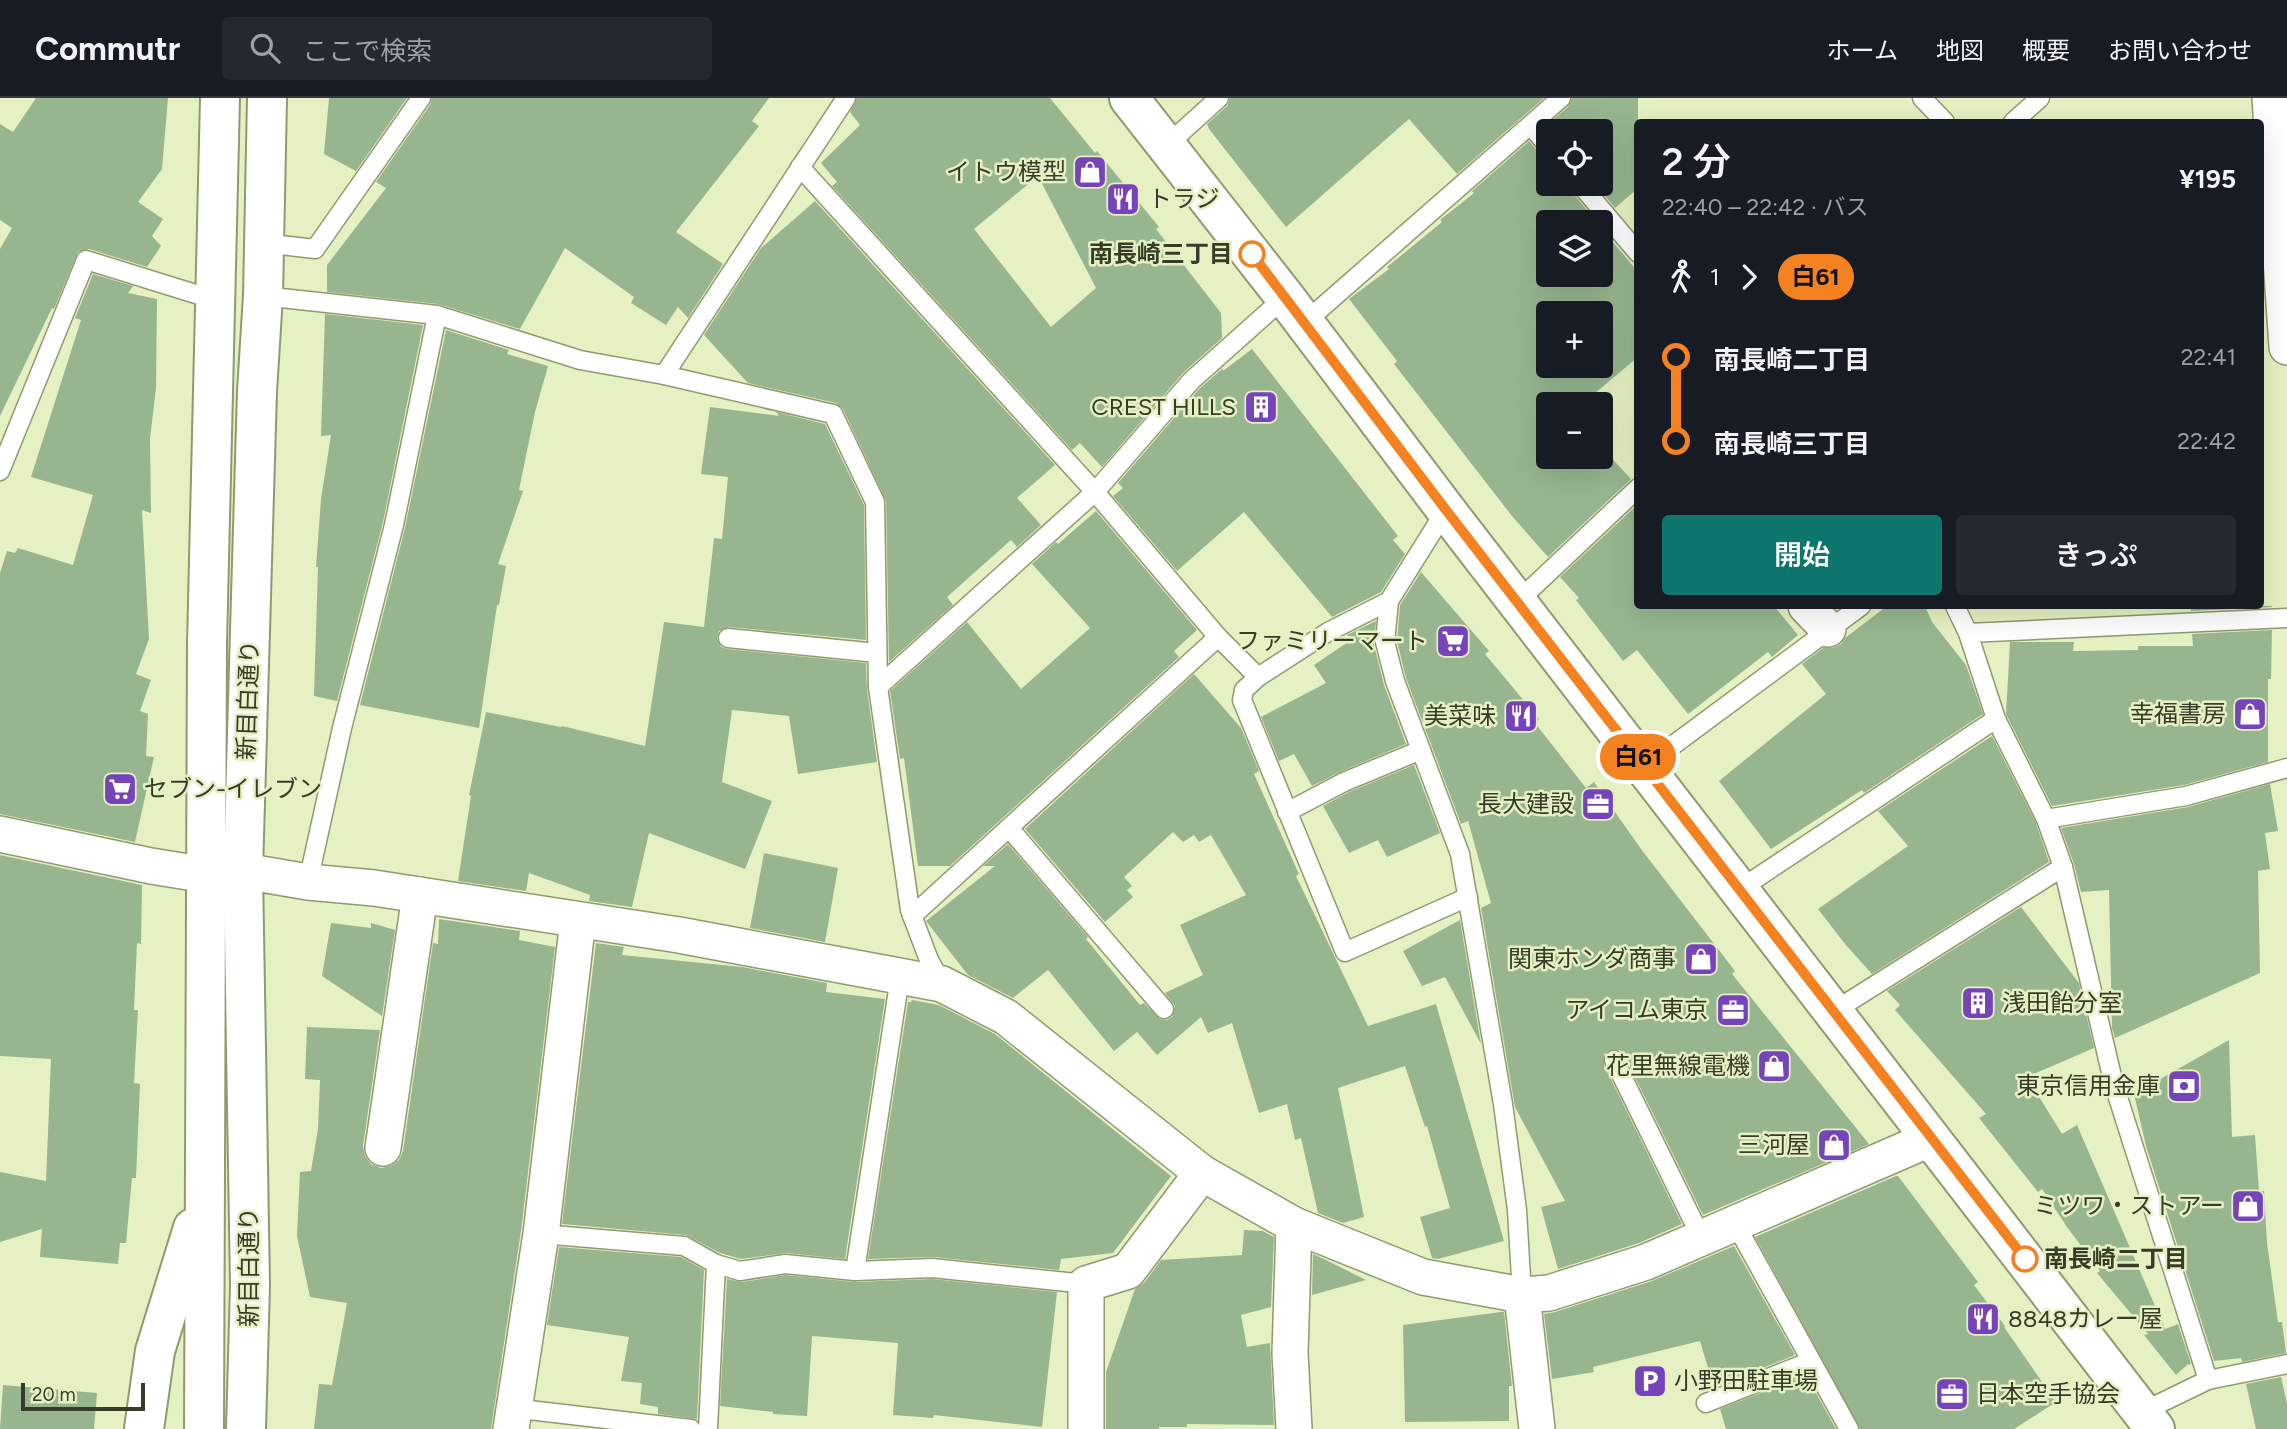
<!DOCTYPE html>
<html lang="ja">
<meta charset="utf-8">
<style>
:root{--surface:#171b24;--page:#242831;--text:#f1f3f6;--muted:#9ea1a6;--line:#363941;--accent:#0f766e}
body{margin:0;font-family:Figtree,"Noto Sans JP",sans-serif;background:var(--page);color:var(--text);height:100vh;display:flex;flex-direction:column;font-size:26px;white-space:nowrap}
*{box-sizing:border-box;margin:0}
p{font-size:23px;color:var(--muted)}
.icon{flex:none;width:38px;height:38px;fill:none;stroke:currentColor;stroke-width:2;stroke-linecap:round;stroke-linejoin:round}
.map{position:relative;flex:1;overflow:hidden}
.details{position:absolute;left:1634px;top:21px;width:630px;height:490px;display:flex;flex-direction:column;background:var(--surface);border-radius:7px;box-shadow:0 7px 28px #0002}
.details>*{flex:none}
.badge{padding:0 14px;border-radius:23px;font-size:24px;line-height:46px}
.fabs{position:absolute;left:1536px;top:21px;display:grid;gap:14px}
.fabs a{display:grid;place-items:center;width:77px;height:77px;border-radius:7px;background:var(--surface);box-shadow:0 7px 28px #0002;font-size:35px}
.scale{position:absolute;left:21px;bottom:18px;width:124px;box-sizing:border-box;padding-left:7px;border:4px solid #373c2a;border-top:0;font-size:19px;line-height:24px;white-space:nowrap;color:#373c2a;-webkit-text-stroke:5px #e5f1c3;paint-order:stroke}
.map>.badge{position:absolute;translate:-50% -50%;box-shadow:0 0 0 4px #fff}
.legs{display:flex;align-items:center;gap:10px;height:77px;padding:0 28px;font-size:23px}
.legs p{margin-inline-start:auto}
.head{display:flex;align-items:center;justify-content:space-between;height:119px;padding:0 28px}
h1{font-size:38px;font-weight:600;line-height:52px}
.cta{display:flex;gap:14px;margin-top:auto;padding:14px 28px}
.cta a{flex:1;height:80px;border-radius:7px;background:var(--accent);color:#fff;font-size:28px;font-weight:600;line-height:80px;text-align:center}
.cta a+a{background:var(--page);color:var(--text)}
ul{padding:0 28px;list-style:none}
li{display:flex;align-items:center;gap:24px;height:84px;font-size:26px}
li i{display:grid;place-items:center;width:10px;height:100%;margin:0 9px;background:currentColor}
li i::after{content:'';width:18px;height:18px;margin:-9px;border:5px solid;border-radius:50%;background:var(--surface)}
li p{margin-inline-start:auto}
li:first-child i{background:linear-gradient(#0000 50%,currentColor 0)}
li:last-child i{background:linear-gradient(currentColor 50%,#0000 0)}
header{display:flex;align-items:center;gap:42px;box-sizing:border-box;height:98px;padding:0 35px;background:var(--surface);border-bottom:2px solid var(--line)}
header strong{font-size:33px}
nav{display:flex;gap:38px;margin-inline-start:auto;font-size:24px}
.search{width:490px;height:63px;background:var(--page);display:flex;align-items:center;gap:18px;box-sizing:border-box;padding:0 24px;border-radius:7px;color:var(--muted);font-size:26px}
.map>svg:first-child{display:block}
.building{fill:#97b690;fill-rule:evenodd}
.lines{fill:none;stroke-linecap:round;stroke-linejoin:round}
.lane-casing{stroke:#8f9a6e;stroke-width:21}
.street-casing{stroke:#8f9a6e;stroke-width:38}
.primary-casing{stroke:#8f9a6e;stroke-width:42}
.lane{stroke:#fff;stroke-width:18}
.street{stroke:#fff;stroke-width:35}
.primary{stroke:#fff;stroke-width:38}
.line-1-casing{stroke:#fff;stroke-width:16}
.line-1{stroke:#f58220;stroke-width:10}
.stop-1-dot{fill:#fff;stroke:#f58220;stroke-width:3.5}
.labels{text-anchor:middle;stroke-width:5;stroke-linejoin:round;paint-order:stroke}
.poi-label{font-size:24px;fill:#373c2a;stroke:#e5f1c3;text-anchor:end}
.stop-label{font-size:24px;font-weight:bold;fill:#373c2a;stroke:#e5f1c3;text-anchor:end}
.street-label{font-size:24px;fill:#373c2a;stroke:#e5f1c3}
</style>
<header>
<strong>Commutr</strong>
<div class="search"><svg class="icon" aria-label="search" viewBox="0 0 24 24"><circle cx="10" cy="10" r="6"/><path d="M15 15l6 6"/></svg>ここで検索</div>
<nav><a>ホーム</a><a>地図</a><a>概要</a><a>お問い合わせ</a></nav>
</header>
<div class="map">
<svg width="2287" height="1331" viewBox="0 0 2287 1331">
<rect width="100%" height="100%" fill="#e5f1c3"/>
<!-- building -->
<g class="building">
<polygon points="36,0 168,0 162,71 138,104 163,121 152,138 161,148 147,169 89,151 78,154 54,211 52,210 0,318 0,151 12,130 0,122 0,26 13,34"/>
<polygon points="329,0 407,0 356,73 324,56"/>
<polygon points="432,0 769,0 752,23 759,28 676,134 723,166 688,220 678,209 666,227 631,205 634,199 565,150 520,231 438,206 327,194 327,167 386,90 376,84 430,7"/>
<path d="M 857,0 L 1050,0 L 1095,55 L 1097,53 L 1159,129 L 1156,131 L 1221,215 L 1222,240 L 1183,275 L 1102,369 L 1080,345 L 1072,352 L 832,88 L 837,84 L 821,65 L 860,27 L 850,14 ZM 1038,78 L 1096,190 L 1051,229 L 974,131 Z"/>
<polygon points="1230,0 1544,0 1457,76 1409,21 1286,129 1209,31 1207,26 1227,8"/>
<polygon points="1572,0 1638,0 1638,90 1615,110 1595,86 1601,86 1601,33 1550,33 1546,28 1568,9"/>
<path d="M 1529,43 L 1541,57 L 1549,60 L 1549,86 L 1569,86 L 1571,93 L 1597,124 L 1549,124 L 1549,177 L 1601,177 L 1601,130 L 1638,174 L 1638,259 L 1582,306 L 1549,306 L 1549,359 L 1601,359 L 1601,349 L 1631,381 L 1548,459 L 1512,418 L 1394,266 L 1397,263 L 1349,201 L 1389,171 L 1387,169 L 1442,124 L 1440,122 L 1474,95 L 1472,93 ZM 1549,215 L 1601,215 L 1601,268 L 1549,268 Z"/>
<polygon points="815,103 1055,367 1017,400 1041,427 1017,449 1011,442 947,499 953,507 889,564 886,403 843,311 836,305 748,285 704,237 761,150"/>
<polygon points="93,176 133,188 128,195 157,201 156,290 150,341 151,415 142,412 149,541 136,576 151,582 140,613 148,616 146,658 154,659 135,744 0,716 0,475 7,453 15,455 18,450 73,467 93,397 31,379 81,222 75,220"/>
<polygon points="325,216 423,227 383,424 337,603 314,598 318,469 316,469 321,401 331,337 321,338"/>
<polygon points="446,232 509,252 507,256 548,268 535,314 519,392 523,393 498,466 506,468 499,507 497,507 479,630 360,607 405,430"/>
<polygon points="1252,251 1398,438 1393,442 1405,456 1381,494 1332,519 1244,414 1177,473 1113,398 1123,390 1118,385 1199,291 1223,270 1223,273"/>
<polygon points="710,309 779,318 776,314 825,326 864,407 866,542 729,529 719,533 717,540 721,549 727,551 866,565 867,591 877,664 798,676 789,618 732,612 722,684 772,703 745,771 649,735 632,809 589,803 590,797 529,775 526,793 458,783 471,698 469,697 486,614 561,629 562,628 645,648 664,524 704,529 714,440 722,441 728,379 701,376"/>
<polygon points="1638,406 1638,508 1774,508 1798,537 1772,559 1768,554 1688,616 1637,552 1623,563 1576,502 1579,500 1560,479"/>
<polygon points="1096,413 1197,532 1174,553 1179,559 950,768 918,768 904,660 900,661 890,593 967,524 1021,591 1090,530 1032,466 1056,444 1058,446"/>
<polygon points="1421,474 1489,553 1485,556 1539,621 1535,625 1586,690 1594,684 1641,751 1735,873 1732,876 1869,1046 1703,1117 1624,957 1620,952 1610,952 1604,956 1604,967 1682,1126 1639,1145 1558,1171 1541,1109 1565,1103 1515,1009 1481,810 1491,805 1468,723 1461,726 1406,580 1397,543 1400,507"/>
<polygon points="1887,508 1925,508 1932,524 1966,567 1983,616 1864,695 1862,692 1771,751 1719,683 1826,596 1802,566 1823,550 1833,550 1841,546 1845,540"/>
<polygon points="2190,508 2272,508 2272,509 2191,513"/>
<polygon points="1376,523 1374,547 1384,587 1406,646 1340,674 1312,688 1294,656 1279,663 1261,619 1326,585 1314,567 1351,542 1347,537"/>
<polygon points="2272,532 2271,581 2268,581 2268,664 2184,687 2052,708 2006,616 2010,544 2074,544 2073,553 2138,552 2138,548 2193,548 2192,536"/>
<polygon points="1194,576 1241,630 1259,673 1254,676 1299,776 1296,778 1368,928 1436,906 1504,1143 1438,1161 1432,1160 1420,1119 1450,1110 1427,1028 1425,1029 1405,968 1338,990 1364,1119 1343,1125 1318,1115 1301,1040 1295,1042 1287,1006 1259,1015 1232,925 1208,935 1201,919 1157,957 1137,934 1114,953 1048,872 1013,900 968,877 926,823 995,768 983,768 1008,746 1088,839 1086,841 1140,907 1144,905 1160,921 1167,922 1172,919 1175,908 1165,895 1203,877 1180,827 1246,797 1211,737 1199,744 1194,737 1183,744 1173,734 1124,779 1132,788 1127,792 1133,799 1105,824 1025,731"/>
<polygon points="1992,638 2036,725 2049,764 1872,876 1845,846 1818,811 1908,748 1878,713"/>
<polygon points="1414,667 1440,735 1387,759 1378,742 1349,755 1323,708 1349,694"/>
<polygon points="2270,686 2278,733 2265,735 2270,771 2258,773 2260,875 2115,940 2112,930 2109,792 2081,794 2074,766 2061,730 2188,709"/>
<polygon points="764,755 838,770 825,844 750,830"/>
<polygon points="0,757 142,787 141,846 137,845 134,912 138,912 134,985 140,986 136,1080 132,1080 126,1145 120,1145 118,1166 40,1159 42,1131 0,1144 0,1074 46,1083 51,961 0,958"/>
<polygon points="2021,809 2079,885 2094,950 2027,979 2062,1036 2077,1027 2165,1231 2178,1226 2191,1266 2187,1267 2176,1277 2144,1237 2148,1236 2097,1175 2100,1173 2067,1129 2042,1091 2038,1094 1979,1020 1986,1016 1895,912 1900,907 1887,893"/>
<polygon points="439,821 520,833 519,842 555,849 521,1133 491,1331 314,1331 319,1286 332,1287 347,1205 310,1199 297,1138 300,1074 311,1073 318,1031 320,982 305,981 307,929 380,932 363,1048 365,1058 371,1066 381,1070 391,1068 399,1062 403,1053 433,845 438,846"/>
<polygon points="1460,822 1481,946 1445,879 1422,888 1403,853"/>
<polygon points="331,825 371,830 371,825 395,832 382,918 322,878"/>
<polygon points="596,845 624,849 622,857 742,869 827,885 826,894 885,901 845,1161 786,1155 741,1161 720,1155 686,1137 562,1126"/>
<polygon points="912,902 939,907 995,936 1171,1078 1113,1155 1061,1161 1059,1172 933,1159 868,1161 908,904 911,904"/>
<polygon points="2229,942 2232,1039 2255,1037 2259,1093 2264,1093 2267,1145 2278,1224 2282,1224 2286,1255 2242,1264 2241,1260 2214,1263 2146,1048 2134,996"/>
<polygon points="1896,1078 1898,1078 1978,1184 1974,1187 2005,1228 2004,1229 2056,1304 2014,1331 1860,1331 1755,1139"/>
<polygon points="1244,1132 1263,1133 1274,1139 1271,1209 1241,1217 1247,1249 1270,1245 1274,1327 1187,1326 1187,1329 1159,1329 1159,1331 1106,1331 1106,1274 1135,1191 1144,1185 1161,1162 1242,1157"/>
<polygon points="1734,1148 1795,1257 1714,1290 1700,1243 1593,1269 1594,1274 1552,1281 1544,1216 1555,1214 1652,1183"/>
<polygon points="559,1149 681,1159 704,1172 697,1321 658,1316 658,1309 640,1306 642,1285 621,1283 629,1239 547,1227"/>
<polygon points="1313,1156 1324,1161 1366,1182 1312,1197"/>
<polygon points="785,1177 855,1184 932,1181 1057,1194 1042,1329 934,1317 933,1320 893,1317 898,1245 812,1238 807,1318 773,1316 773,1314 720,1308 727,1181 742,1184"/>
<polygon points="1501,1214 1504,1214 1512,1288 1509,1288 1509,1323 1405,1324 1403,1227"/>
<polygon points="1806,1277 1836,1331 1726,1331 1720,1311"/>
<polygon points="2281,1279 2287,1306 2287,1331 2256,1331 2246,1286"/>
<polygon points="3,1287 97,1295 94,1331 0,1331"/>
</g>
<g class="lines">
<!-- lane casing -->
<g class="lane-casing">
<g id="lane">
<polyline points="1922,0 1945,24"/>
<polyline points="2013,24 2040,0"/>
<polyline points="1531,28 1549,49"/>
<polyline points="1167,47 1219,0"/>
<polyline points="800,69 1095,394 1218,539 1258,579 1328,534 1389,503"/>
<polyline points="1580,86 1638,155"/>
<polyline points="263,145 315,151 421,0"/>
<polyline points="263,198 437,217 580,262 664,277 833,316 875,404 878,589 910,812 929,862 942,886"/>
<polyline points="1304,225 1561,0"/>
<polyline points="664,277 846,0"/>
<polyline points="0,373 86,162 215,202"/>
<polyline points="1446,412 1389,503 1385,544 1395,583 1460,756 1503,1006 1517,1112 1522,1197"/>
<polyline points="1517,504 1638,390"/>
<polyline points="1955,508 1968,535 1996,621 2046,721 2063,769 2114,987 2208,1282"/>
<polyline points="1968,535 2287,520"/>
<polyline points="728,540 877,555"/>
<polyline points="1258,579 1244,592 1242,602 1345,854 1468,799"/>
<polyline points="878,589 1095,394 1191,283 1285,199"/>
<polyline points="1645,668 1861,508"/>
<polyline points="1287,714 1344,684 1421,652"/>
<polyline points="2046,721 2186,698 2287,670"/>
<polyline points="1009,730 1164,911"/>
<polyline points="308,784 342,630 394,427 437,217"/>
<polyline points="1740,791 1996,621"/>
<polyline points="912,818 1218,539"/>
<polyline points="1834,913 2063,769"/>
<polyline points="1614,962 1702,1141"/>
<polyline points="1736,1127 1849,1331"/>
<polyline points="541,1136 684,1148 716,1166 740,1173 785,1166 855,1173 932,1170 1086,1186"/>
<polyline points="855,1173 900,879"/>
<polyline points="1706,1305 1811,1263"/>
<polyline points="512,1310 691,1331"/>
<polyline points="2142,1314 2208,1282 2287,1266"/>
<polyline points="708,1331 716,1166"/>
</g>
</g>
<!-- street casing -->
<g class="street-casing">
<g id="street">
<polyline points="2270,0 2287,249"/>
<polyline points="1806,508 1828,531"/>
<polyline points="0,736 151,768 207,777 243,773 308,784 374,790 679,837 942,886 1006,919 1202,1075 1294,1127 1423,1179 1522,1197 1549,1195 1646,1164 1932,1040"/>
<polyline points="383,1050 420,797"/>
<polyline points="1522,1197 1537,1331"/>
<polyline points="511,1331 541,1136 578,822"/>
<polyline points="1086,1331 1086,1186 1128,1173 1202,1075"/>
<polyline points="1294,1331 1290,1255 1294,1127"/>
</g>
</g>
<!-- primary casing -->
<g class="primary-casing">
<g id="primary">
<polyline points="1129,0 1285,199 1446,412 2155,1331"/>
<polyline points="144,1331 155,1253 193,1130"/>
<polyline points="204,1331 207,546 220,0"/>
<polyline points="246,1331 250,1187 243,773 257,293 263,198 267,0"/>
</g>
</g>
<!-- lane -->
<use href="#lane" class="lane"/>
<!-- street -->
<use href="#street" class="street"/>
<!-- primary -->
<use href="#primary" class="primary"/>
</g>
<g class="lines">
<!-- line-1 casing -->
<g class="line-1-casing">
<polyline id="line-1" points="1252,156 1446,412 2025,1161"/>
</g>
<!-- line-1 -->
<use href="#line-1" class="line-1"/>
</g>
<!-- icons -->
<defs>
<g id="shop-square" transform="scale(1.75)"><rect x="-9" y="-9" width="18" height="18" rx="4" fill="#7643bb" stroke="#e5f1c3"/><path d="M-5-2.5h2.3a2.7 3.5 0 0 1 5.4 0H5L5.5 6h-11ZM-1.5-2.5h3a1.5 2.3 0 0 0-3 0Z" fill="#fff"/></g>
<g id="restaurant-square" transform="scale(1.75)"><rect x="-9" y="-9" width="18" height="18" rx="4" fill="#7643bb" stroke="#e5f1c3"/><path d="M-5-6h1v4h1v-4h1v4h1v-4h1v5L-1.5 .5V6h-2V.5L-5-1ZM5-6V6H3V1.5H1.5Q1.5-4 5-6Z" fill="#fff"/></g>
<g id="building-square" transform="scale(1.75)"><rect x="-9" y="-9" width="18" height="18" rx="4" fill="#7643bb" stroke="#e5f1c3"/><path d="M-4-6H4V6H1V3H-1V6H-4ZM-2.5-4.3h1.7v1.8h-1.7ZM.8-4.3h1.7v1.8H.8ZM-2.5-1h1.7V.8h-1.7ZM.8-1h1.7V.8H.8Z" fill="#fff"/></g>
<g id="supermarket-square" transform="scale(1.75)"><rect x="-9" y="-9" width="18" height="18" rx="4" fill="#7643bb" stroke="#e5f1c3"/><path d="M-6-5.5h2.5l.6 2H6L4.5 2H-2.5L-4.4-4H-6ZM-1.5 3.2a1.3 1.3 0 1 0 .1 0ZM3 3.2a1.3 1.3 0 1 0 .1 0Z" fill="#fff"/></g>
<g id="office-square" transform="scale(1.75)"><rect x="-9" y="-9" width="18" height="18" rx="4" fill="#7643bb" stroke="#e5f1c3"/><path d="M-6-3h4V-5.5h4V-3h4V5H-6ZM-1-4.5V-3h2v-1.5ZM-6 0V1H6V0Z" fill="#fff"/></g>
<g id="bank-square" transform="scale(1.75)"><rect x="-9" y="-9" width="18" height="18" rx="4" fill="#7643bb" stroke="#e5f1c3"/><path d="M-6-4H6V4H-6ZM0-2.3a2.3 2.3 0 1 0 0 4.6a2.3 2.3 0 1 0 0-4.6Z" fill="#fff"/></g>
<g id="parking-square" transform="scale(1.75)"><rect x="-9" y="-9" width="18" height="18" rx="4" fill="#7643bb" stroke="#e5f1c3"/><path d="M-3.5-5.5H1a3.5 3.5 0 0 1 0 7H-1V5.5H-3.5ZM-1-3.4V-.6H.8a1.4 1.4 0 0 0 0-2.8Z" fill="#fff"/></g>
</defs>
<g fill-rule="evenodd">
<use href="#shop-square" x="1090" y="74"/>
<use href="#restaurant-square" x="1123" y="101"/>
<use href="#building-square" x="1261" y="309"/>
<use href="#supermarket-square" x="1453" y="543"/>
<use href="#shop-square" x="2250" y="616"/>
<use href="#restaurant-square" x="1521" y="618"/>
<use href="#supermarket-square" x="120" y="691"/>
<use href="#office-square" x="1598" y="706"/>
<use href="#shop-square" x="1701" y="861"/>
<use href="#building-square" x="1978" y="905"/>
<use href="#office-square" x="1733" y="912"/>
<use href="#shop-square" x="1774" y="968"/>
<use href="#bank-square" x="2184" y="988"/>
<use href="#shop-square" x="1834" y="1047"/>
<use href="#shop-square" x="2248" y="1108"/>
<use href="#restaurant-square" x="1983" y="1221"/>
<use href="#parking-square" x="1650" y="1283"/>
<use href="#office-square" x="1952" y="1296"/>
</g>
<!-- markers -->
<g class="stop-1-dot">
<circle cx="1252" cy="156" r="12"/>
<circle cx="2025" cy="1161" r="12"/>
</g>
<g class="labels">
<!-- poi labels -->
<g class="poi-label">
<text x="1066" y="82">イトウ模型</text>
<text x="1148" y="109" text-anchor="start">トラジ</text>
<text x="1236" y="317">CREST HILLS</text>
<text x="1428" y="551">ファミリーマート</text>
<text x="2226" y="624">幸福書房</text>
<text x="1496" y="626">美菜味</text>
<text x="144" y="699" text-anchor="start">セブン-イレブン</text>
<text x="1574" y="714">長大建設</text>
<text x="1676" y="869">関東ホンダ商事</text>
<text x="2002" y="913" text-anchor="start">浅田飴分室</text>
<text x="1708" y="920">アイコム東京</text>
<text x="1750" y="976">花里無線電機</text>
<text x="2160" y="996">東京信用金庫</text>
<text x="1810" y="1055">三河屋</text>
<text x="2224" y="1116">ミツワ・ストアー</text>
<text x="2008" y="1229" text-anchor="start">8848カレー屋</text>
<text x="1674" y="1291" text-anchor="start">小野田駐車場</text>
<text x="1976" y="1304" text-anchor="start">日本空手協会</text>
</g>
<!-- stop labels -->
<g class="stop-label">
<text x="1233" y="164">南長崎三丁目</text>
<text x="2044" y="1169" text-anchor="start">南長崎二丁目</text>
</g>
<!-- street labels -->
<g class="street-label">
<text transform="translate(248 602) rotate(-88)" y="8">新目白通り</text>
<text transform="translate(249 1169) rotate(-90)" y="8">新目白通り</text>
</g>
</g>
</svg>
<div class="fabs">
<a><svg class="icon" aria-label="locate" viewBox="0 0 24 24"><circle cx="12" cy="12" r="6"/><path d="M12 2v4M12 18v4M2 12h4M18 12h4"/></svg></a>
<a><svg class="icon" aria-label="layers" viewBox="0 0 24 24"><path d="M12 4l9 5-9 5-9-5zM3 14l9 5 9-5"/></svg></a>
<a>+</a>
<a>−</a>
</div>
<div class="scale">20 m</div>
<b class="badge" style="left:1638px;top:659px;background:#f58220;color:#111">白61</b>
<section class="details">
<div class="head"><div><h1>2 分</h1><p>22:40 – 22:42 · バス</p></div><b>¥195</b></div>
<div class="legs"><svg class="icon" aria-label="walk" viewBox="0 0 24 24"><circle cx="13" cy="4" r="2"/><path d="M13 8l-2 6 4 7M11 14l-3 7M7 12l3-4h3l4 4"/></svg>1<svg class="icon" aria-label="forward" viewBox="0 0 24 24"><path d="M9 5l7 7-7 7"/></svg><b class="badge" style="background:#f58220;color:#111">白61</b></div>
<ul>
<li><i style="color:#f58220"></i><b>南長崎二丁目</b><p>22:41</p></li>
<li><i style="color:#f58220"></i><b>南長崎三丁目</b><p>22:42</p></li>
</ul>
<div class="cta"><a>開始</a><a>きっぷ</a></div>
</section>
</div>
